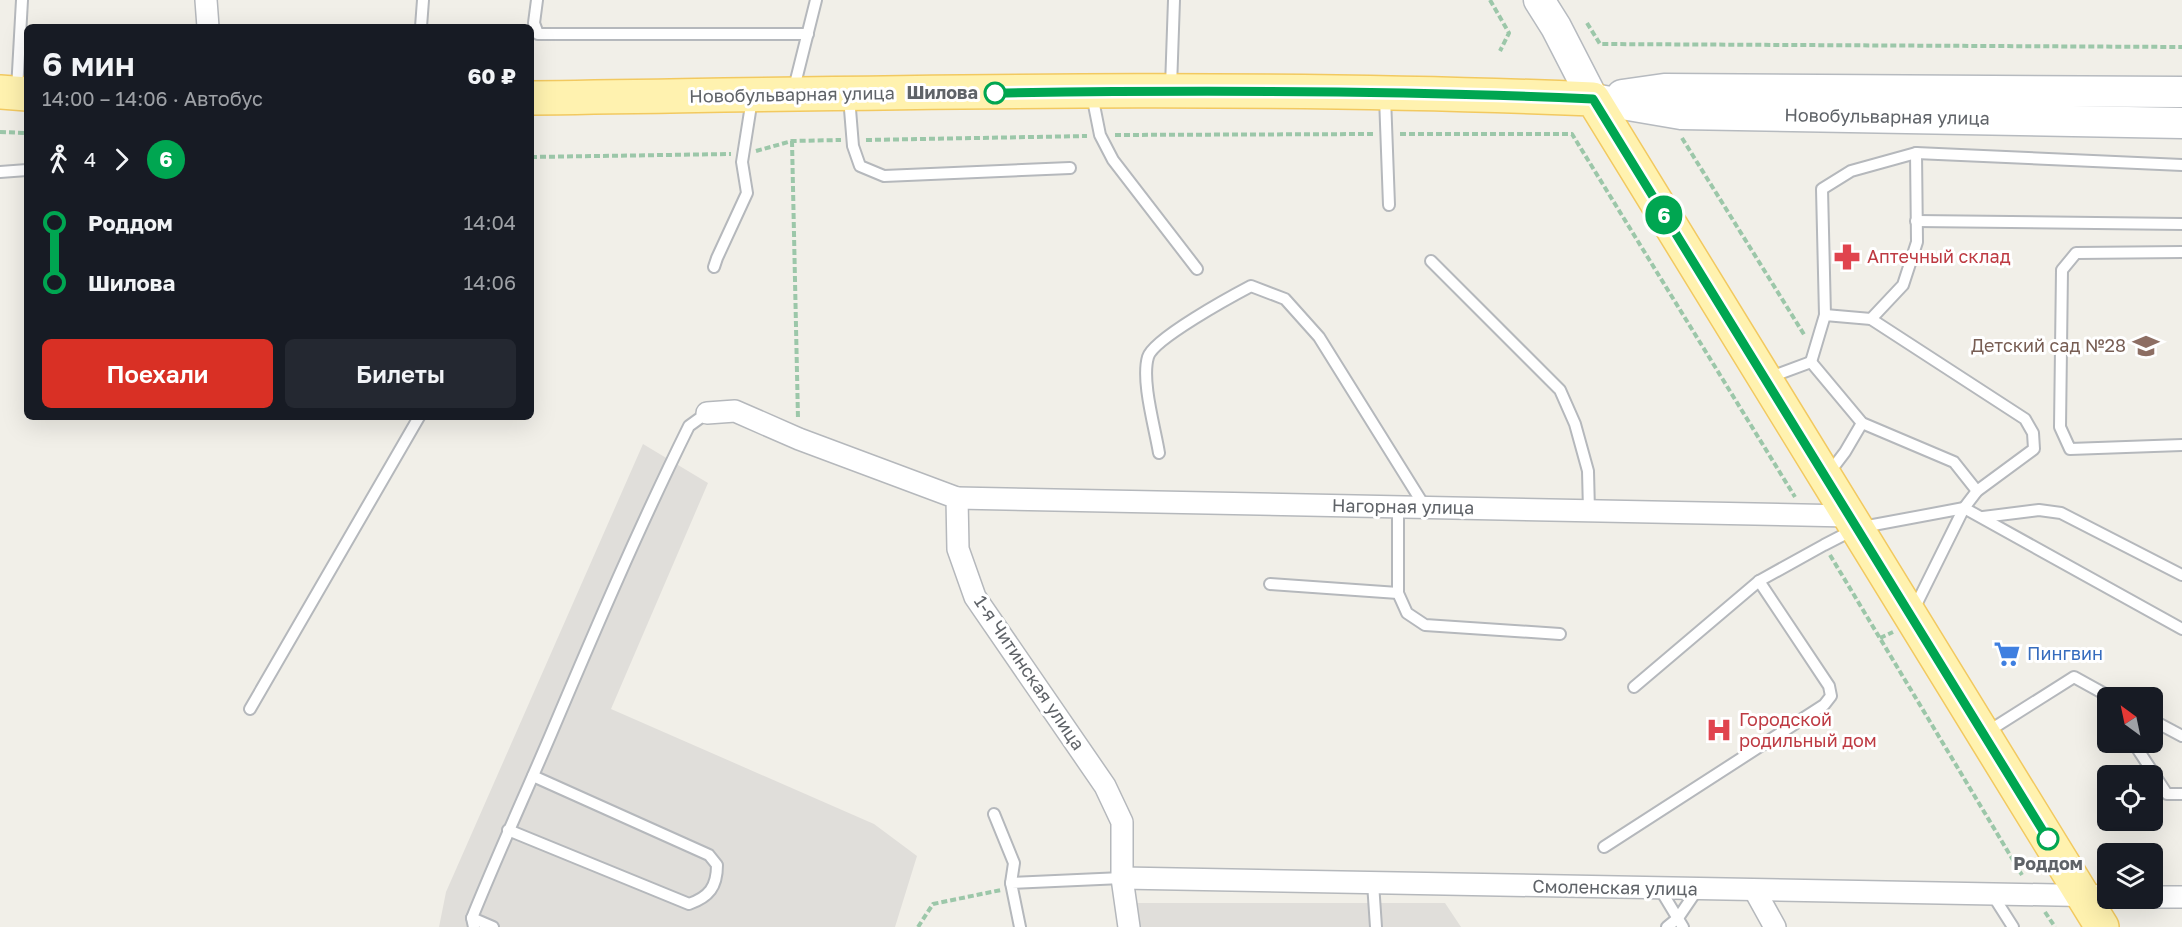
<!DOCTYPE html>
<html lang="ru">
<meta charset="utf-8">
<style>
:root{--surface:#171b24;--page:#242831;--text:#f1f3f6;--muted:#9ea1a6;--accent:#d93025}
body{margin:0;font-family:"Golos Text",sans-serif;background:var(--page);color:var(--text);height:100vh;display:flex;flex-direction:column;font-size:22px;white-space:nowrap}
*{box-sizing:border-box;margin:0}
p{font-size:20px;color:var(--muted)}
.icon{flex:none;width:33px;height:33px;fill:none;stroke:currentColor;stroke-width:2;stroke-linecap:round;stroke-linejoin:round}
.map{position:relative;flex:1;overflow:hidden}
.drawer{position:absolute;left:24px;top:24px;width:510px;height:396px;display:flex;flex-direction:column;background:var(--surface);border-radius:9px;box-shadow:0 6px 24px #0002}
.drawer>*{flex:none}
.badge{padding:0 12px;border-radius:20px;font-size:21px;line-height:39px}
.needle{width:39px;rotate:327deg}
.tools{position:absolute;left:2097px;top:687px;display:grid;gap:12px}
.tools a{display:grid;place-items:center;width:66px;height:66px;border-radius:9px;background:var(--surface);box-shadow:0 6px 24px #0002;font-size:30px}
.map>.badge{position:absolute;translate:-50% -50%;box-shadow:0 0 0 3px #fff}
.legs{display:flex;align-items:center;gap:9px;height:66px;padding:0 18px;font-size:20px}
.legs p{margin-inline-start:auto}
.head{display:flex;align-items:center;justify-content:space-between;height:102px;padding:0 18px}
h1{font-size:33px;font-weight:600;line-height:45px}
.button{display:flex;gap:12px;margin-top:auto;padding:12px 18px}
.button a{flex:1;height:69px;border-radius:9px;background:var(--accent);color:#fff;font-size:24px;font-weight:600;line-height:69px;text-align:center}
.button a+a{background:var(--page);color:var(--text)}
ul{padding:0 18px;list-style:none}
li{display:flex;align-items:center;gap:21px;height:60px;font-size:22px}
li i{display:grid;place-items:center;width:9px;height:100%;margin:0 8px;background:currentColor}
li i::after{content:'';width:15px;height:15px;margin:-8px;border:4px solid;border-radius:50%;background:var(--surface)}
li p{margin-inline-start:auto}
li:first-child i{background:linear-gradient(#0000 50%,currentColor 0)}
li:last-child i{background:linear-gradient(currentColor 50%,#0000 0)}
.map>svg:first-child{display:block}
.industrial{fill:#e0deda}
.lines{fill:none;stroke-linecap:round;stroke-linejoin:round}
.lane-casing{stroke:#b5b8bc;stroke-width:14}
.street-casing{stroke:#b5b8bc;stroke-width:24}
.secondary-casing{stroke:#b6babf;stroke-width:33}
.primary-casing{stroke:#f2c960;stroke-width:36}
.path{stroke:#9cc7a9;stroke-width:4;stroke-dasharray:6 3;stroke-linecap:butt}
.lane{stroke:#fff;stroke-width:10}
.street{stroke:#fff;stroke-width:21}
.secondary{stroke:#fff;stroke-width:30}
.primary{stroke:#fff2af;stroke-width:33}
.line-1-casing{stroke:#fff;stroke-width:14}
.line-1{stroke:#00a651;stroke-width:9}
.stop-1-dot{fill:#fff;stroke:#00a651;stroke-width:3}
.labels{text-anchor:middle;stroke-width:6;stroke-linejoin:round;paint-order:stroke}
.stop-label{font-size:18px;font-weight:bold;fill:#5f6368;stroke:#fff;text-anchor:end}
.street-label{font-size:18px;fill:#5f6368;stroke:#fff}
.health-label{font-size:18px;fill:#be3a42;stroke:#fff;text-anchor:start}
.education-label{font-size:18px;fill:#785e54;stroke:#fff;text-anchor:end}
.shop-label{font-size:18px;fill:#366cbe;stroke:#fff;text-anchor:start}
</style>
<div class="map">
<svg width="2182" height="927" viewBox="0 0 2182 927">
<rect width="100%" height="100%" fill="#f1efe8"/>
<!-- industrial -->
<g class="industrial">
<polygon points="643,444 708,483 611,709 874,824 917,856 895,927 439,927 446,892"/>
<polygon points="1136,903 1445,903 1461,927 1139,927"/>
</g>
<g class="lines">
<!-- lane casing -->
<g class="lane-casing">
<g id="lane">
<polyline points="537,0 534,23 538,34 808,34"/>
<polyline points="421,27 423,0"/>
<polyline points="1171,87 1174,0"/>
<polyline points="17,90 22,0"/>
<polyline points="793,92 816,0"/>
<polyline points="1092,95 1100,135 1113,160 1197,269"/>
<polyline points="849,97 853,146 860,166 884,176 1070,168"/>
<polyline points="1385,97 1389,205"/>
<polyline points="0,172 27,170"/>
<polyline points="1916,221 2182,224"/>
<polyline points="2182,252 2076,253 2062,270 2060,427 2070,449 2182,445"/>
<polyline points="1431,261 1560,390 1575,424 1588,471 1589,511"/>
<polyline points="714,267 717,258 747,193 742,162 752,99"/>
<polyline points="1825,315 1822,189 1851,171 1916,153 2182,165"/>
<polyline points="1871,319 1903,285 1917,242 1916,153"/>
<polyline points="1811,362 1825,315 1871,319 2025,419 2033,433 2034,449 1977,491 1964,508 1914,609"/>
<polyline points="1768,378 1811,362 1862,423 1954,462 1977,491"/>
<path d="M 1159,453 C 1155,428 1141,381 1148,357 C 1153,339 1232,296 1251,286 L 1285,299 L 1319,337 L 1425,507"/>
<polyline points="1829,473 1845,452 1862,423"/>
<polyline points="1398,507 1398,593 1407,613 1425,625 1560,634"/>
<polyline points="1983,517 2039,510 2061,513 2182,575"/>
<polyline points="1270,584 1398,593"/>
<polyline points="1634,687 1759,581 1824,545 1857,528 1964,508 2182,629"/>
<polyline points="250,709 419,417"/>
<polyline points="2152,720 2182,736"/>
<polyline points="1987,732 2074,677 2112,698"/>
<polyline points="2133,742 2167,794 2182,794"/>
<polyline points="994,814 1014,863 1011,883"/>
<path d="M 508,830 L 689,904 C 709,897 717,887 717,865 L 709,855 L 533,776"/>
<polyline points="1604,847 1824,705 1831,696 1829,686 1759,581"/>
<polyline points="1373,883 1376,927"/>
<polyline points="1660,889 1683,927"/>
<polyline points="1992,894 2013,927"/>
<polyline points="472,918 493,927"/>
<path d="M 474,927 L 472,918 C 497,856 525,795 551,734 C 595,630 639,527 689,426 L 707,413"/>
<polyline points="1020,927 1011,883 1122,878"/>
<polyline points="1667,927 1678,918 1697,890"/>
</g>
</g>
<!-- street casing -->
<g class="street-casing">
<g id="street">
<polyline points="206,0 208,27"/>
<polyline points="707,413 735,411 799,439 957,498 958,549 975,597 1105,786 1122,822 1122,878 1129,927"/>
<polyline points="957,498 1849,516"/>
<polyline points="1122,878 2108,896"/>
<polyline points="1755,891 1775,927"/>
<polyline points="2152,897 2182,897"/>
</g>
</g>
<!-- secondary casing -->
<g class="secondary-casing">
<g id="secondary">
<polyline points="1539,0 1556,27 1593,99"/>
<polyline points="1622,95 1664,89 2182,92"/>
<polyline points="1593,99 1681,114 2182,123"/>
</g>
</g>
<!-- primary casing -->
<g class="primary-casing">
<g id="primary">
<polyline points="0,92 27,94"/>
<path d="M 531,98 C 885,93 1239,84 1593,99 L 2102,927"/>
</g>
</g>
<!-- path -->
<g class="path">
<polyline points="1490,0 1509,33 1500,51"/>
<polyline points="1587,23 1600,44 2182,47"/>
<polyline points="0,132 27,133"/>
<polyline points="1400,134 1572,134 1795,497"/>
<polyline points="1115,135 1375,134"/>
<polyline points="1682,138 1805,336"/>
<polyline points="866,140 1087,136"/>
<polyline points="792,141 798,419"/>
<polyline points="756,151 792,141 841,140"/>
<polyline points="531,157 731,154"/>
<polyline points="1830,555 2022,875"/>
<polyline points="1880,638 1893,632"/>
<polyline points="2045,912 2055,927"/>
<polyline points="918,927 933,904 1001,890"/>
</g>
<!-- lane -->
<use href="#lane" class="lane"/>
<!-- street -->
<use href="#street" class="street"/>
<!-- secondary -->
<use href="#secondary" class="secondary"/>
<!-- primary -->
<use href="#primary" class="primary"/>
</g>
<g class="lines">
<!-- line-1 casing -->
<g class="line-1-casing">
<path id="line-1" d="M 995,93 C 1194,90 1394,90 1593,99 L 2048,839"/>
</g>
<!-- line-1 -->
<use href="#line-1" class="line-1"/>
</g>
<!-- icons -->
<defs>
<g id="pharmacy-bare" transform="scale(2.07)"><path d="M-2-6h4v4h4v4h-4v4h-4v-4h-4v-4h4Z" fill="#e0444e" stroke="#fff" stroke-width="2.5" paint-order="stroke"/></g>
<g id="school-bare" transform="scale(2.07)"><path d="M0-5L7-2L0 1L-7-2ZM-4 1L0 2.5L4 1V4Q0 6-4 4Z" fill="#8d6e63" stroke="#fff" stroke-width="2.5" paint-order="stroke"/></g>
<g id="supermarket-bare" transform="scale(2.07)"><path d="M-6-5.5h2.5l.6 2H6L4.5 2H-2.5L-4.4-4H-6ZM-1.5 3.2a1.3 1.3 0 1 0 .1 0ZM3 3.2a1.3 1.3 0 1 0 .1 0Z" fill="#3f7fe0" stroke="#fff" stroke-width="2.5" paint-order="stroke"/></g>
<g id="hospital-bare" transform="scale(2.07)"><path d="M-5-5h3v3.5h4V-5h3V5h-3V1.5h-4V5h-3Z" fill="#e0444e" stroke="#fff" stroke-width="2.5" paint-order="stroke"/></g>
</defs>
<g fill-rule="evenodd">
<use href="#pharmacy-bare" x="1847" y="257"/>
<use href="#school-bare" x="2146" y="346"/>
<use href="#supermarket-bare" x="2007" y="654"/>
<use href="#hospital-bare" x="1719" y="730"/>
</g>
<!-- markers -->
<g class="stop-1-dot">
<circle cx="995" cy="93" r="10"/>
<circle cx="2048" cy="839" r="10"/>
</g>
<g class="labels">
<!-- stop labels -->
<g class="stop-label">
<text x="978" y="99">Шилова</text>
<text x="2048" y="870" text-anchor="middle">Роддом</text>
</g>
<!-- street labels -->
<g class="street-label">
<text transform="translate(792 95) rotate(-1)" y="6">Новобульварная улица</text>
<text transform="translate(1887 117) rotate(1)" y="6">Новобульварная улица</text>
<text transform="translate(1403 507) rotate(1)" y="6">Нагорная улица</text>
<text transform="translate(1029 673) rotate(56)" y="6">1-я Читинская улица</text>
<text transform="translate(1615 888) rotate(1)" y="6">Смоленская улица</text>
</g>
<!-- health labels -->
<g class="health-label">
<text x="1867" y="263">Аптечный склад</text>
<text x="1739" y="726">Городской<tspan x="1739" dy="21">родильный дом</tspan></text>
</g>
<!-- education labels -->
<g class="education-label">
<text x="2126" y="352">Детский сад №28</text>
</g>
<!-- shop labels -->
<g class="shop-label">
<text x="2027" y="660">Пингвин</text>
</g>
</g>
</svg>
<div class="tools">
<a><svg class="needle" viewBox="-14 -14 28 28"><path d="M0-13l5 13h-10z" fill="#e53935"/><path d="M0 13l5-13h-10z" fill="#9ea1a6"/></svg></a>
<a><svg class="icon" aria-label="locate" viewBox="0 0 24 24"><circle cx="12" cy="12" r="6"/><path d="M12 2v4M12 18v4M2 12h4M18 12h4"/></svg></a>
<a><svg class="icon" aria-label="layers" viewBox="0 0 24 24"><path d="M12 4l9 5-9 5-9-5zM3 14l9 5 9-5"/></svg></a>
</div>
<b class="badge" style="left:1664px;top:215px;background:#00a651;color:#fff">6</b>
<section class="drawer">
<div class="head"><div><h1>6 мин</h1><p>14:00 – 14:06 · Автобус</p></div><b>60 ₽</b></div>
<div class="legs"><svg class="icon" aria-label="walk" viewBox="0 0 24 24"><circle cx="13" cy="4" r="2"/><path d="M13 8l-2 6 4 7M11 14l-3 7M7 12l3-4h3l4 4"/></svg>4<svg class="icon" aria-label="forward" viewBox="0 0 24 24"><path d="M9 5l7 7-7 7"/></svg><b class="badge" style="background:#00a651;color:#fff">6</b></div>
<ul>
<li><i style="color:#00a651"></i><b>Роддом</b><p>14:04</p></li>
<li><i style="color:#00a651"></i><b>Шилова</b><p>14:06</p></li>
</ul>
<div class="button"><a>Поехали</a><a>Билеты</a></div>
</section>
</div>
